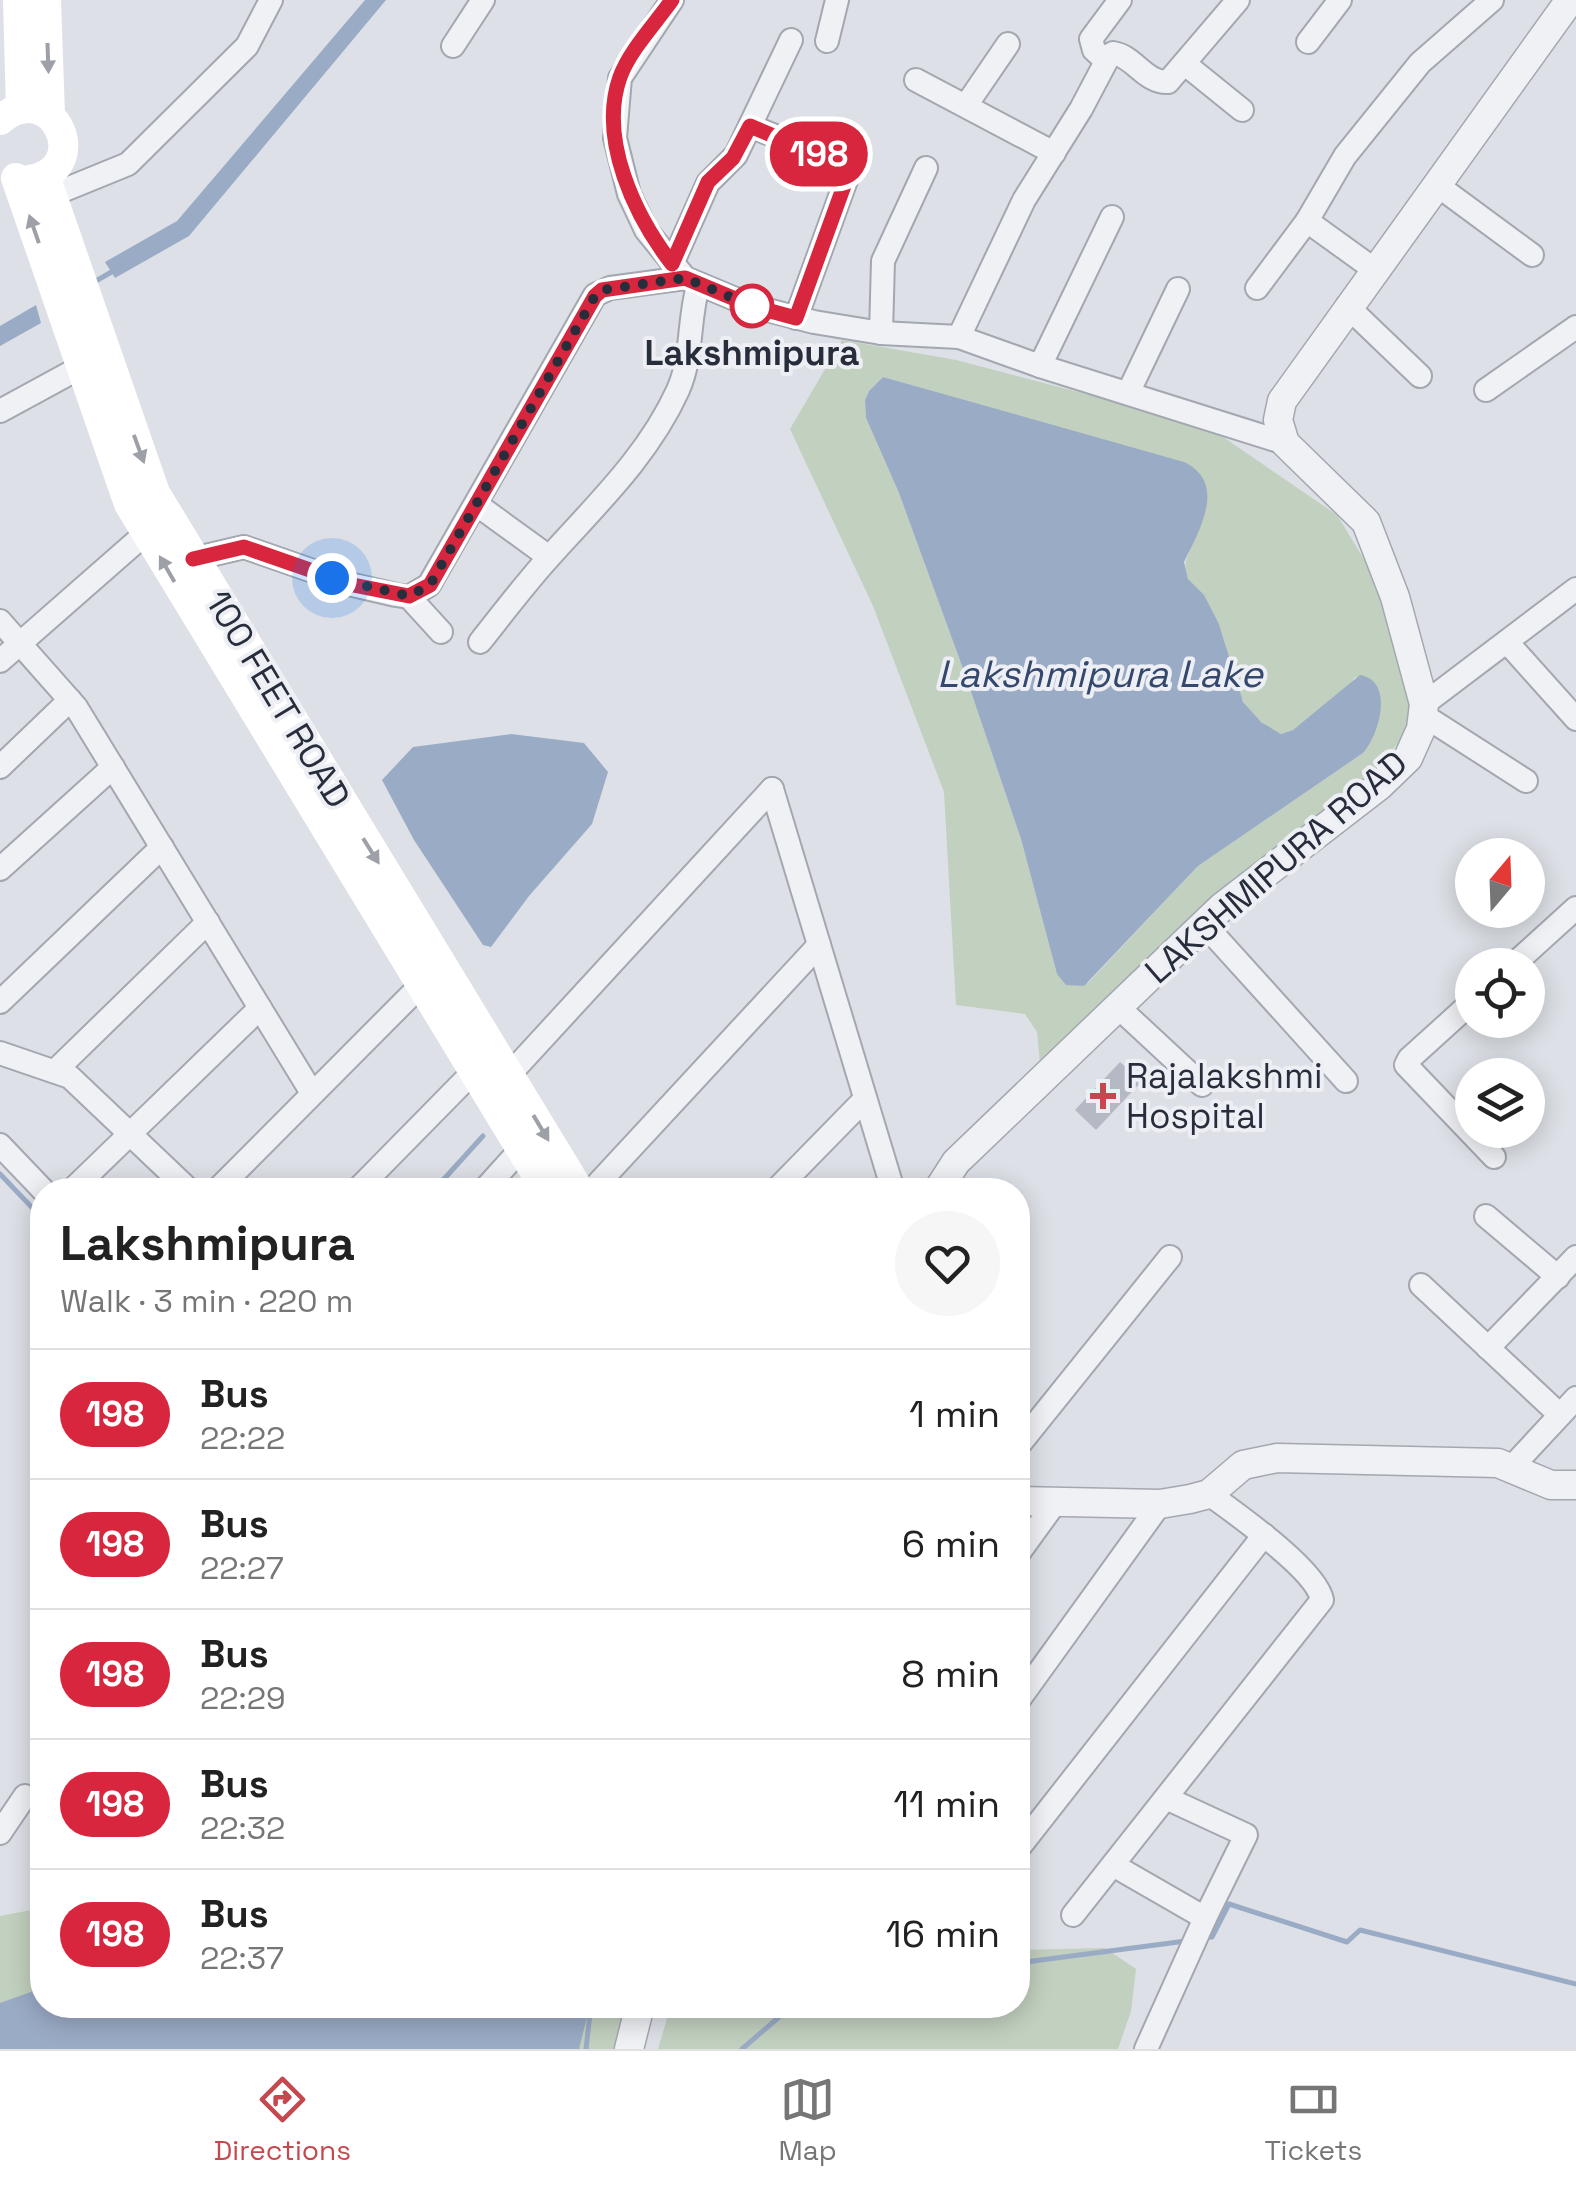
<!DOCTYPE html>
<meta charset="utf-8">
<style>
:root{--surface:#fff;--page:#f6f6f6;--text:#222;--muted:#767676;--line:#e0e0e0;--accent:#c6484f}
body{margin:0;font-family:"Space Grotesk",sans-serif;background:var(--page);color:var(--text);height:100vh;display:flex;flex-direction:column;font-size:38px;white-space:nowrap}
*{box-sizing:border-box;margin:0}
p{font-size:32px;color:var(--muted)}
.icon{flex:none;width:55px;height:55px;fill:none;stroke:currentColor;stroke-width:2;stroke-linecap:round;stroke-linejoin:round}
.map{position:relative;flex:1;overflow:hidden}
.drawer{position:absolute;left:30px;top:1178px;width:1000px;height:840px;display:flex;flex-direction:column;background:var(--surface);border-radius:40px;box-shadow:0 5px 25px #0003}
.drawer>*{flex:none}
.badge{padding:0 20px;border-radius:32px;font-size:35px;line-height:65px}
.needle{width:65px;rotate:19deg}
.tools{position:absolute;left:1455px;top:838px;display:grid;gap:20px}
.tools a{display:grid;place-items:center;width:90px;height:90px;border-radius:50%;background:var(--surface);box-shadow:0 5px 25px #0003;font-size:50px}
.you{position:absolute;width:50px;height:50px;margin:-25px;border:8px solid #fff;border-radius:50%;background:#1a73e8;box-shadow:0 0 0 15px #1a73e833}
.map>.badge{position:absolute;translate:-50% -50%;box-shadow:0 0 0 5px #fff}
.round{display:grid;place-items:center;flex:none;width:105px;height:105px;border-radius:52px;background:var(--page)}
.overview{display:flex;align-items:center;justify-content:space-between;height:170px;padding:0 30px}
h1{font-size:48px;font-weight:600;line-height:75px}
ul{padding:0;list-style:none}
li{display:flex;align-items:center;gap:30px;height:130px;padding:0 30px;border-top:2px solid var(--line)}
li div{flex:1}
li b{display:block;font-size:38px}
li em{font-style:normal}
li .badge{min-width:110px;font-weight:700;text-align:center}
.tab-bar{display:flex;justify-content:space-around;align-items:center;height:140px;border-top:2px solid var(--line);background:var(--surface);font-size:28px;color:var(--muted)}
.tab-bar a{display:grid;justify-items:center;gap:5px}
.tab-bar .active{color:var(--accent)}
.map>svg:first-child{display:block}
.green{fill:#c2d0bf;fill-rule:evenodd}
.water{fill:#9aabc5}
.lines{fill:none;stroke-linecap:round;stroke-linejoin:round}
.stream{stroke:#9aabc5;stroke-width:5}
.building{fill:#b5b9c3}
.minor-casing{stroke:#a3a7b0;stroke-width:26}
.tertiary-casing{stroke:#a3a7b0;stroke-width:31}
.minor{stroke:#f0f1f5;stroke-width:22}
.tertiary{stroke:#f0f1f5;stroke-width:28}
.secondary{stroke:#fff;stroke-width:30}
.oneway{fill:#9ea0a7}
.line-casing{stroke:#fff;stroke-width:22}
.line{stroke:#d7263d;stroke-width:15}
.walk{stroke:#282d3c;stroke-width:10;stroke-dasharray:0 18}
.stop-dot{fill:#fff;stroke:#d7263d;stroke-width:5}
.poi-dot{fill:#c6484f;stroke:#edeff4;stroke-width:4}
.labels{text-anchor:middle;stroke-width:8;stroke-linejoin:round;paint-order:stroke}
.stop-label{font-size:35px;font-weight:bold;fill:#282d3c;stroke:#edeff4}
.street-label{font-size:35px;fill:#282d3c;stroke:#edeff4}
.poi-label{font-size:35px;fill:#282d3c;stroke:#edeff4;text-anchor:start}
.water-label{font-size:38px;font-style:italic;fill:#34486d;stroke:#edeff4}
</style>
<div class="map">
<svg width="1576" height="2049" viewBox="0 0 1576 2049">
<rect width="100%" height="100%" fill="#dde0e6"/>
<!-- green -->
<g class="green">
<path d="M 842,340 L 956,360 L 1207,426 L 1337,515 L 1390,602 L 1415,725 L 1356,789 L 1221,889 L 1040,1063 L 1037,1032 L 1025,1014 L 956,1005 L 944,792 L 873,606 L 790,429 ZM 883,377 L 1176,461 L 1189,553 C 1175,577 1206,600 1217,621 C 1230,647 1229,680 1245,704 C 1254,718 1267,727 1281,734 L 1293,730 L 1350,685 L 1355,677 L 1375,683 L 1380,699 L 1363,753 L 1198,866 L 1088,983 L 1057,974 L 1021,839 L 966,677 L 899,493 L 866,418 L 865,400 L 869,391 Z"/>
<polygon points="42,1908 42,2005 629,2005 619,2049 0,2049 0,1916"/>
<polygon points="1105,1948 1136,1969 1131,2011 1118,2049 658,2049 671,2005 1018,2005 1018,1950"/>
</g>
<!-- water -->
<g class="water">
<polygon points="365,0 386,0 189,236 115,278 105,262 177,221"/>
<polygon points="36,305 41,323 0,346 0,326"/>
<path d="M 883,377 L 1184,462 C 1228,483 1199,531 1184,562 L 1188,579 L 1204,595 L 1219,624 L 1243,702 L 1261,722 L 1281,734 L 1293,730 L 1360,675 C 1395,681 1379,735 1363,753 L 1198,866 L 1084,986 L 1066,985 L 1057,974 L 1021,839 L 966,677 L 899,493 L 866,418 L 865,400 L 869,391 Z"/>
<polygon points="511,734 584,743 608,772 592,824 529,896 491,947 483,945 414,840 382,780 413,747"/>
<polygon points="42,1988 42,2005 590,2005 579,2049 0,2049 0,2003"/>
</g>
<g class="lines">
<!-- stream -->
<g class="stream">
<polyline points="94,282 115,270"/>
<polyline points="0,1174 42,1218"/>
<polyline points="434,1190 483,1136"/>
<polyline points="1202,1938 1212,1937 1229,1904 1347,1942 1360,1930 1576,1984"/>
<polyline points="1018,1963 1186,1941"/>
<polyline points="586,2049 591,2005"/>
<polyline points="742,2049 793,2005"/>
</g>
</g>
<!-- building -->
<polygon class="building" points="1120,1062 1142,1081 1096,1130 1075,1110"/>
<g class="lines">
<!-- minor casing -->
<g class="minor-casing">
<g id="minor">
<polyline points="672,0 620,78 615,138 629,194 646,230 685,278 752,306 814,322 881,333 959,337 1040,366 1285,443"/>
<polyline points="827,41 837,0"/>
<polyline points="1308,42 1340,0"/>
<polyline points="453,46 483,0"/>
<polyline points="1106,61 1094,50 1091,39 1120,0"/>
<polyline points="1185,64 1242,110"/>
<polyline points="916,80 1054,153"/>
<polyline points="967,104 1008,44"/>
<polyline points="750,126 844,164 849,172 796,318"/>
<polyline points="1437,185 1532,255"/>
<polyline points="52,195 128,164 247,46 271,0"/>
<polyline points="672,264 708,183 736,155 791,40"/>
<polyline points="1375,270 1307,221 1345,156 1420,63 1492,0"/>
<polyline points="1257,288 1307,221"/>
<polyline points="1347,306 1420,376"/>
<polyline points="881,333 883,261 926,168"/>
<path d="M 959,337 L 1024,200 L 1081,109 L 1109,56 L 1113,53 C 1134,56 1145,83 1168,82 L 1238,0"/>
<polyline points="1040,366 1112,217"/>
<polyline points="1486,390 1576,327"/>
<polyline points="1129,391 1178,289"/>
<polyline points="0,411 81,367"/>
<polyline points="476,504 549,557"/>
<polyline points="193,559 244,547 353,585 396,595 409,597 429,585 595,295 610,288 685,278"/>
<polyline points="409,597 441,632"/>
<polyline points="0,621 76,707 312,1093"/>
<path d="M 480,642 C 504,612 527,581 553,553 C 599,502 649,454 678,390 C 693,356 688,321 698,286"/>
<polyline points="1507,642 1576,719"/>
<polyline points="0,661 146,533"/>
<polyline points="1424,704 1576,589"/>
<polyline points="1423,715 1526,781"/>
<polyline points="0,767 70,700"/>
<polyline points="772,789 893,1190"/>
<polyline points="0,869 113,767"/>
<polyline points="1204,924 1346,1081"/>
<polyline points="1513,965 1576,908"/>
<polyline points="0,1002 162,847"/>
<polyline points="1472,1002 1409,1059 1406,1065 1494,1157"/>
<polyline points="1118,1007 1202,1085"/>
<polyline points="0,1053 70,1077 189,1190"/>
<polyline points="55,1071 208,922"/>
<polyline points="509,1075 772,789"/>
<polyline points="0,1145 43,1190"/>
<polyline points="72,1190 260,1008"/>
<polyline points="217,1190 421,985"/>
<polyline points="357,1190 474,1071"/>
<polyline points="484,1190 521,1149"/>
<polyline points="592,1190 819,945"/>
<polyline points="776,1190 865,1099"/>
<polyline points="1486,1216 1558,1277"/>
<polyline points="1421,1285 1560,1415"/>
<polyline points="1488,1348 1576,1257"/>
<polyline points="1018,1446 1170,1257"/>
<polyline points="1510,1469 1576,1398"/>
<polyline points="1018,1554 1055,1503"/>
<polyline points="1018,1701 1160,1504"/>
<polyline points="0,1833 25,1796"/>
<polyline points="1018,1849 1264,1535"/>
<polyline points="1113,1865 1205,1918 1246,1835 1166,1798"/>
<path d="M 1073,1915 L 1322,1600 C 1317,1570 1235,1513 1209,1494"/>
<polyline points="1146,2049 1205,1918"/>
</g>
</g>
<!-- tertiary casing -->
<g class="tertiary-casing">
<g id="tertiary">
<polyline points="938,1190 956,1162 1222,907 1379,786 1408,758 1421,729 1424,704 1395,597 1366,522 1285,443 1278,420 1282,401 1570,0"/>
<polyline points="1018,1501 1160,1504 1190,1499 1209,1494 1243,1465 1277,1458 1498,1463 1551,1485 1576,1485"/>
<polyline points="629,2049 640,2005"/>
</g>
</g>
<!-- minor -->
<use href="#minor" class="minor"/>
<!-- tertiary -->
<use href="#tertiary" class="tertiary"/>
<!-- secondary -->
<g class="secondary">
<polyline points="18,0 21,109"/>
<polyline points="46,0 50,115"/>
<path d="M 0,120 C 53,75 96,170 29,180"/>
<polyline points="45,176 155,493 579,1190"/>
<polyline points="16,178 129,504 546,1190"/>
</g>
</g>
<!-- one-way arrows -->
<defs><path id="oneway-solid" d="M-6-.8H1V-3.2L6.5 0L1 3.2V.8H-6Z" transform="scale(2.5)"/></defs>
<g class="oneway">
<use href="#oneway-solid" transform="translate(48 58) rotate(88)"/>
<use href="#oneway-solid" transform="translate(34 229) rotate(-109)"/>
<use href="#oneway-solid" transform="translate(139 449) rotate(70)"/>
<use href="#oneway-solid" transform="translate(167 569) rotate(-120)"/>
<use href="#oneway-solid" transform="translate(371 851) rotate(58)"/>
<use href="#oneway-solid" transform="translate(541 1128) rotate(59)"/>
</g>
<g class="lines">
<!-- line casing -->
<g class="line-casing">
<path id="line" d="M 193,559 L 244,547 L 353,585 L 409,596 L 430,585 L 595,296 L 602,290 L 685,278 L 752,306 L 796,318 L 849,172 L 848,167 L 750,126 L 733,158 L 708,182 L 672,264 C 635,216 598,139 620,77 C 630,50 655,24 672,0"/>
</g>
<!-- line -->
<use href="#line" class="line"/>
<!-- walk -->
<polyline class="walk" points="332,578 409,596 430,585 595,296 602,290 685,278 752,306"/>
</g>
<!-- markers -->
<circle class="stop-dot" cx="752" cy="306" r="20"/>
<path class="poi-dot" d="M1098 1081h10v10h10v10h-10v10h-10v-10h-10v-10h10z"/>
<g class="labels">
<!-- stop labels -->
<g class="stop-label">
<text x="752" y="365">Lakshmipura</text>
</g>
<!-- street labels -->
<g class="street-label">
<text transform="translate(278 699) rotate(59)" y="12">100 FEET ROAD</text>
<text transform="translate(1276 867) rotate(-41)" y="12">LAKSHMIPURA ROAD</text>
</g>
<!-- poi labels -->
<g class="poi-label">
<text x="1126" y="1088">Rajalakshmi<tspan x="1126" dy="40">Hospital</tspan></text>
</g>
<!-- water labels -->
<g class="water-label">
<text x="1100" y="687">Lakshmipura Lake</text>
</g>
</g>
</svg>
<div class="tools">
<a><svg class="needle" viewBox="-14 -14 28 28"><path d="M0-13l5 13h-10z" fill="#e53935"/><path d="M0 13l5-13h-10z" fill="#767676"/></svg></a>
<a><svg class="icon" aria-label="locate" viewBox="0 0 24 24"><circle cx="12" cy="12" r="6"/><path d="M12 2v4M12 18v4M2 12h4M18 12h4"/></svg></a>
<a><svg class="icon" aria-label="layers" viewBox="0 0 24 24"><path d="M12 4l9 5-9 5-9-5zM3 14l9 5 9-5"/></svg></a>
</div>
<div class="you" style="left:332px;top:578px"></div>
<b class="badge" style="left:819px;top:154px;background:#d7263d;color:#fff">198</b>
<section class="drawer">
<div class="overview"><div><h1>Lakshmipura</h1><p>Walk · 3 min · 220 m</p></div><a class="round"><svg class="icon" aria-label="heart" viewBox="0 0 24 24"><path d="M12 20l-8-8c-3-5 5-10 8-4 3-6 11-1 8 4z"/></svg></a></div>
<ul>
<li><span class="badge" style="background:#d7263d;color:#fff">198</span><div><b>Bus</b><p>22:22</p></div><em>1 min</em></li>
<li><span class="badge" style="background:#d7263d;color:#fff">198</span><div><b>Bus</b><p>22:27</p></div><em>6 min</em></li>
<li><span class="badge" style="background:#d7263d;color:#fff">198</span><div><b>Bus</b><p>22:29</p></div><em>8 min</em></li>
<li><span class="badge" style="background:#d7263d;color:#fff">198</span><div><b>Bus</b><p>22:32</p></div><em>11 min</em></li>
<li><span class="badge" style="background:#d7263d;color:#fff">198</span><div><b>Bus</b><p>22:37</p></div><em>16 min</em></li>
</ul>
</section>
</div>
<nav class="tab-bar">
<a class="active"><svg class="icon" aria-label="directions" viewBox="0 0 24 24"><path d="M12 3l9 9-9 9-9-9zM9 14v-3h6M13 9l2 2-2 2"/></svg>Directions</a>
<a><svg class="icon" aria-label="map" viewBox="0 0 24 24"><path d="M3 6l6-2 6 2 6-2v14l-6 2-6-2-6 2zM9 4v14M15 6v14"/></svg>Map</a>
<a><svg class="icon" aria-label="tickets" viewBox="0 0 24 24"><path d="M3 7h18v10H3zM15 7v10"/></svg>Tickets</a>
</nav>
